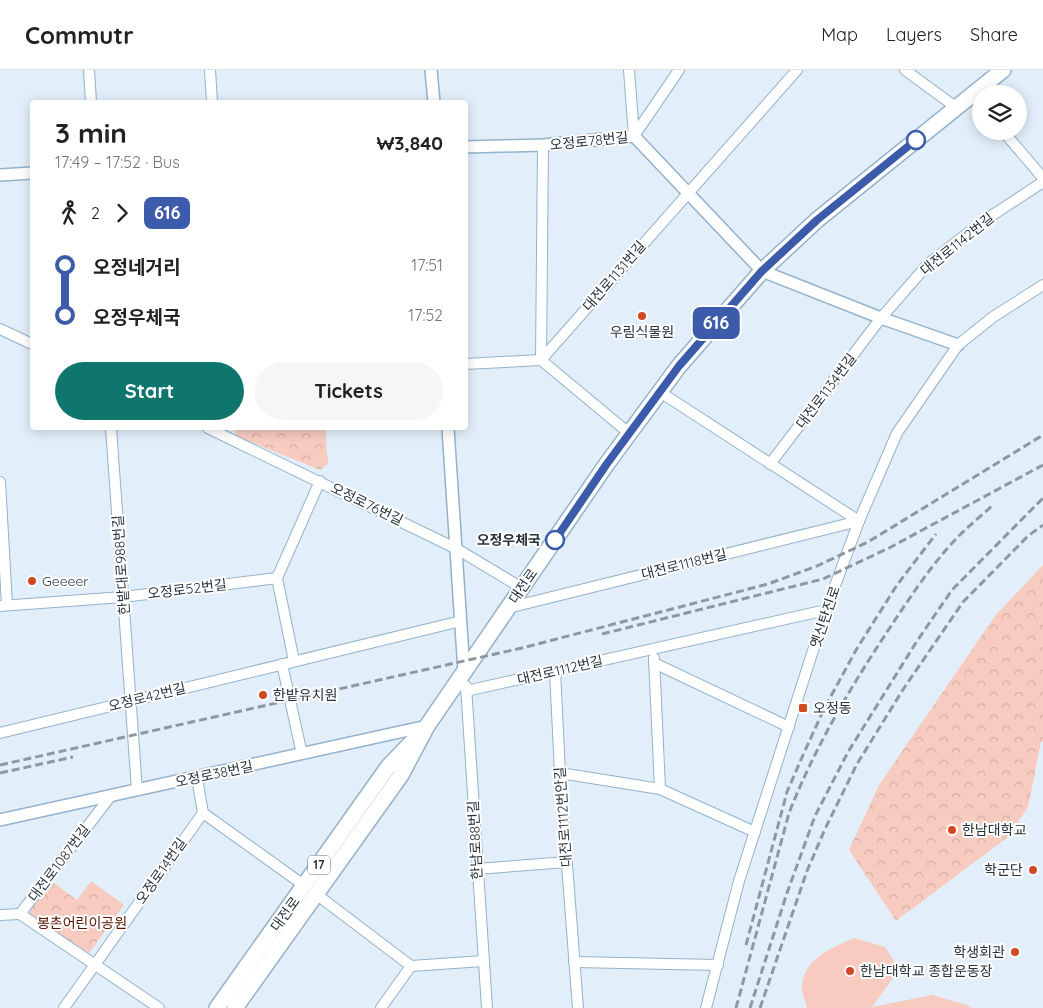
<!DOCTYPE html>
<meta charset="utf-8">
<style>
:root{--surface:#fff;--page:#f6f6f6;--text:#222;--muted:#767676;--line:#e0e0e0;--accent:#0f766e}
body{margin:0;font-family:Quicksand,"Noto Sans KR",sans-serif;background:var(--page);color:var(--text);height:100vh;display:flex;flex-direction:column;font-size:19px;white-space:nowrap}
*{box-sizing:border-box;margin:0}
p{font-size:16px;color:var(--muted)}
.icon{flex:none;width:28px;height:28px;fill:none;stroke:currentColor;stroke-width:2;stroke-linecap:round;stroke-linejoin:round}
.map{position:relative;flex:1;overflow:hidden}
.panel{position:absolute;left:30px;top:30px;width:438px;height:330px;display:flex;flex-direction:column;background:var(--surface);border-radius:5px;box-shadow:0 2px 12px #0003}
.panel>*{flex:none}
.badge{padding:0 10px;border-radius:8px;font-size:18px;line-height:32px}
.tools{position:absolute;left:972px;top:15px;display:grid;gap:10px}
.tools a{display:grid;place-items:center;width:55px;height:55px;border-radius:50%;background:var(--surface);box-shadow:0 2px 12px #0003;font-size:25px}
.map>.badge{position:absolute;translate:-50% -50%;box-shadow:0 0 0 2px #fff}
.legs{display:flex;align-items:center;gap:8px;height:55px;padding:0 25px;font-size:16px}
.legs p{margin-inline-start:auto}
.headline{display:flex;align-items:center;justify-content:space-between;height:85px;padding:0 25px}
h1{font-size:28px;font-weight:700;line-height:38px}
.button{display:flex;gap:10px;margin-top:auto;padding:10px 25px}
.button a{flex:1;height:58px;border-radius:30px;background:var(--accent);color:#fff;font-size:20px;font-weight:700;line-height:58px;text-align:center}
.button a+a{background:var(--page);color:var(--text)}
ul{padding:0 25px;list-style:none}
li{display:flex;align-items:center;gap:18px;height:50px;font-size:19px}
li i{display:grid;place-items:center;width:8px;height:100%;margin:0 6px;background:currentColor}
li i::after{content:'';width:12px;height:12px;margin:-6px;border:4px solid;border-radius:50%;background:var(--surface)}
li p{margin-inline-start:auto}
li:first-child i{background:linear-gradient(#0000 50%,currentColor 0)}
li:last-child i{background:linear-gradient(currentColor 50%,#0000 0)}
header{display:flex;align-items:center;gap:30px;box-sizing:border-box;height:70px;padding:0 25px;background:var(--surface);border-bottom:1px solid var(--line)}
header strong{font-size:24px}
nav{display:flex;gap:28px;margin-inline-start:auto;font-size:18px}
.map>svg:first-child{display:block}
.forest{fill:url(#forest-crowns)}
.pitch{fill:#f7cbbf}
.lines{fill:none;stroke-linecap:round;stroke-linejoin:round}
.minor-casing{stroke:#93b2cb;stroke-width:12}
.tertiary-casing{stroke:#93b2cb;stroke-width:14}
.primary-casing{stroke:#93b2cb;stroke-width:18}
.minor{stroke:#fff;stroke-width:10}
.tertiary{stroke:#fff;stroke-width:11}
.primary{stroke:#fff;stroke-width:15}
.rail{stroke:#8c99a4;stroke-width:3;stroke-dasharray:8 4;stroke-linecap:butt}
.line-1-casing{stroke:#fff;stroke-width:11}
.line-1{stroke:#3d5bab;stroke-width:8}
.stop-1-dot{fill:#fff;stroke:#3d5bab;stroke-width:2.5}
.poi-dot{fill:#d14821;stroke:#fff;stroke-width:2}
.labels{text-anchor:middle;stroke-width:4;stroke-linejoin:round;paint-order:stroke}
.shield{fill:#fff;stroke:#677077;stroke-width:1}
.shield-label{font-size:12px;font-weight:bold;fill:#26333d}
.street-label{font-size:14px;fill:#26333d;stroke:#fff}
.poi-label{font-size:14px;fill:#26333d;stroke:#fff;text-anchor:start}
.stop-label{font-size:14px;font-weight:bold;fill:#26333d;stroke:#fff;text-anchor:end}
.park-label{font-size:14px;fill:#581502;stroke:#fff}
</style>
<header>
<strong>Commutr</strong>
<nav><a>Map</a><a>Layers</a><a>Share</a></nav>
</header>
<div class="map">
<svg width="1043" height="938" viewBox="0 0 1043 938">
<defs>
<pattern id="forest-crowns" width="20" height="18" patternUnits="userSpaceOnUse" patternTransform="scale(1.25)"><rect width="20" height="18" fill="#f7cbbf"/><path d="M2 6a3 3 0 1 1 6 0M12 15a3 3 0 1 1 6 0" fill="none" stroke="#d4afa5"/></pattern>
</defs>
<rect width="100%" height="100%" fill="#e2effa"/>
<!-- forest -->
<g class="forest">
<polygon points="235,358 325,358 328,394 320,400 236,366"/>
<polygon points="1043,495 1043,672 1041,672 1028,737 1009,766 896,851 849,780 879,715 995,546"/>
<polygon points="51,811 77,830 91,811 124,835 89,883 28,846 34,834"/>
</g>
<!-- pitch -->
<path class="pitch" d="M 854,868 L 885,877 L 894,891 L 893,908 L 872,937 L 932,925 L 967,935 L 972,938 L 807,938 C 806,932 801,922 802,915 C 806,887 831,878 854,868 Z"/>
<g class="lines">
<!-- minor casing -->
<g class="minor-casing">
<g id="minor">
<polyline points="89,0 91,32"/>
<polyline points="210,0 212,32"/>
<polyline points="629,0 634,66"/>
<polyline points="905,0 957,38"/>
<polyline points="972,25 981,35"/>
<polyline points="1003,61 1043,108"/>
<polyline points="634,66 679,0"/>
<polyline points="0,259 32,274"/>
<polyline points="541,290 797,0"/>
<polyline points="541,290 543,75"/>
<polyline points="465,294 541,290 630,364"/>
<polyline points="660,322 859,451"/>
<polyline points="111,358 137,720"/>
<polyline points="208,358 457,479 522,518"/>
<polyline points="770,394 881,248 928,194 982,152 1043,112"/>
<polyline points="0,412 7,535"/>
<polyline points="0,536 123,527 277,508"/>
<polyline points="508,538 859,451"/>
<polyline points="654,588 660,719"/>
<polyline points="294,591 277,508 320,411"/>
<polyline points="654,593 789,657"/>
<polyline points="282,594 302,684"/>
<polyline points="555,601 560,703 578,938"/>
<polyline points="466,616 487,938"/>
<polyline points="466,621 826,540"/>
<polyline points="0,663 461,551"/>
<polyline points="560,703 660,719 755,762"/>
<polyline points="203,743 305,816"/>
<polyline points="477,799 567,792"/>
<polyline points="316,824 411,896"/>
<polyline points="20,844 159,938"/>
<polyline points="20,844 110,727"/>
<polyline points="0,845 20,844"/>
<polyline points="574,892 718,895"/>
<polyline points="64,938 203,743 197,708"/>
<polyline points="381,938 411,896 483,891"/>
<polyline points="706,938 739,811 826,540 859,451 897,363 958,275 993,247 1043,215"/>
</g>
</g>
<!-- tertiary casing -->
<g class="tertiary-casing">
<g id="tertiary">
<polyline points="431,0 434,32"/>
<polyline points="465,77 543,75 634,66 762,201 881,248 958,275"/>
<polyline points="0,105 32,103"/>
<polyline points="448,358 464,602"/>
<polyline points="0,750 427,656"/>
</g>
</g>
<!-- primary casing -->
<g class="primary-casing">
<g id="primary">
<polyline points="217,938 388,697 414,670"/>
<polyline points="235,938 401,705 427,656 606,395 679,296 762,201 817,150 1003,0"/>
</g>
</g>
<!-- minor -->
<use href="#minor" class="minor"/>
<!-- tertiary -->
<use href="#tertiary" class="tertiary"/>
<!-- primary -->
<use href="#primary" class="primary"/>
<!-- rail -->
<g class="rail">
<polyline points="602,564 823,509 889,478 1043,395"/>
<polyline points="0,695 522,578 768,514 817,496 868,472 1043,365"/>
<polyline points="0,703 73,687"/>
<polyline points="746,875 787,722 803,685 824,639 856,580 897,515 936,464"/>
<path d="M 736,938 L 789,743 C 815,677 850,618 889,559 C 909,529 929,498 954,471 C 966,458 980,447 993,435"/>
<polyline points="750,938 787,823 815,746 848,682 917,571 952,520 1043,428"/>
<polyline points="760,938 807,801 825,759 857,694 904,618 963,532 1028,466 1043,455"/>
</g>
</g>
<g class="lines">
<!-- line-1 casing -->
<g class="line-1-casing">
<polyline id="line-1" points="555,470 606,395 679,296 762,201 817,150 916,70"/>
</g>
<!-- line-1 -->
<use href="#line-1" class="line-1"/>
</g>
<!-- markers -->
<g class="stop-1-dot">
<circle cx="916" cy="70" r="9"/>
<circle cx="555" cy="470" r="9"/>
</g>
<g class="poi-dot">
<circle cx="642" cy="246" r="5"/>
<circle cx="32" cy="511" r="5"/>
<circle cx="263" cy="625" r="5"/>
<rect x="798" y="633" width="10" height="10" rx="2.5"/>
<circle cx="952" cy="760" r="5"/>
<circle cx="1033" cy="800" r="5"/>
<circle cx="1015" cy="882" r="5"/>
<circle cx="850" cy="901" r="5"/>
</g>
<g class="labels">
<!-- shield labels -->
<rect class="shield" x="308" y="785.5" width="22" height="19" rx="4"/>
<g class="shield-label">
<text x="319" y="799">17</text>
</g>
<!-- street labels -->
<g class="street-label">
<text transform="translate(589 71) rotate(-6)" y="5">오정로78번길</text>
<text transform="translate(957 174) rotate(-39)" y="5">대전로1142번길</text>
<text transform="translate(614 206) rotate(-49)" y="5">대전로1131번길</text>
<text transform="translate(826 321) rotate(-53)" y="5">대전로1134번길</text>
<text transform="translate(367 434) rotate(26)" y="5">오정로76번길</text>
<text transform="translate(684 494) rotate(-14)" y="5">대전로1118번길</text>
<text transform="translate(121 495) rotate(-94)" y="5">한밭대로988번길</text>
<text transform="translate(523 516) rotate(-56)" y="5">대전로</text>
<text transform="translate(187 519) rotate(-7)" y="5">오정로52번길</text>
<text transform="translate(825 547) rotate(-71)" y="5">옛신탄진로</text>
<text transform="translate(560 600) rotate(-13)" y="5">대전로1112번길</text>
<text transform="translate(147 627) rotate(-14)" y="5">오정로42번길</text>
<text transform="translate(214 704) rotate(-12)" y="5">오정로38번길</text>
<text transform="translate(563 747) rotate(-94)" y="5">대전로1112번안길</text>
<text transform="translate(475 770) rotate(-93)" y="5">한남로88번길</text>
<text transform="translate(59 793) rotate(-53)" y="5">대전로1087번길</text>
<text transform="translate(161 801) rotate(-55)" y="5">오정로14번길</text>
<text transform="translate(285 844) rotate(-54)" y="5">대전로</text>
</g>
<!-- poi labels -->
<g class="poi-label">
<text x="642" y="267" text-anchor="middle">우림식물원</text>
<text x="42" y="516">Geeeer</text>
<text x="273" y="630">한밭유치원</text>
<text x="813" y="643">오정동</text>
<text x="962" y="765">한남대학교</text>
<text x="1023" y="805" text-anchor="end">학군단</text>
<text x="1005" y="887" text-anchor="end">학생회관</text>
<text x="860" y="906">한남대학교 종합운동장</text>
</g>
<!-- stop labels -->
<g class="stop-label">
<text x="541" y="475">오정우체국</text>
</g>
<!-- park labels -->
<g class="park-label">
<text x="82" y="858">봉촌어린이공원</text>
</g>
</g>
</svg>
<div class="tools">
<a><svg class="icon" aria-label="layers" viewBox="0 0 24 24"><path d="M12 4l9 5-9 5-9-5zM3 14l9 5 9-5"/></svg></a>
</div>
<b class="badge" style="left:716px;top:253px;background:#3d5bab;color:#fff">616</b>
<section class="panel">
<div class="headline"><div><h1>3 min</h1><p>17:49 – 17:52 · Bus</p></div><b>₩3,840</b></div>
<div class="legs"><svg class="icon" aria-label="walk" viewBox="0 0 24 24"><circle cx="13" cy="4" r="2"/><path d="M13 8l-2 6 4 7M11 14l-3 7M7 12l3-4h3l4 4"/></svg>2<svg class="icon" aria-label="forward" viewBox="0 0 24 24"><path d="M9 5l7 7-7 7"/></svg><b class="badge" style="background:#3d5bab;color:#fff">616</b></div>
<ul>
<li><i style="color:#3d5bab"></i><b>오정네거리</b><p>17:51</p></li>
<li><i style="color:#3d5bab"></i><b>오정우체국</b><p>17:52</p></li>
</ul>
<div class="button"><a>Start</a><a>Tickets</a></div>
</section>
</div>
